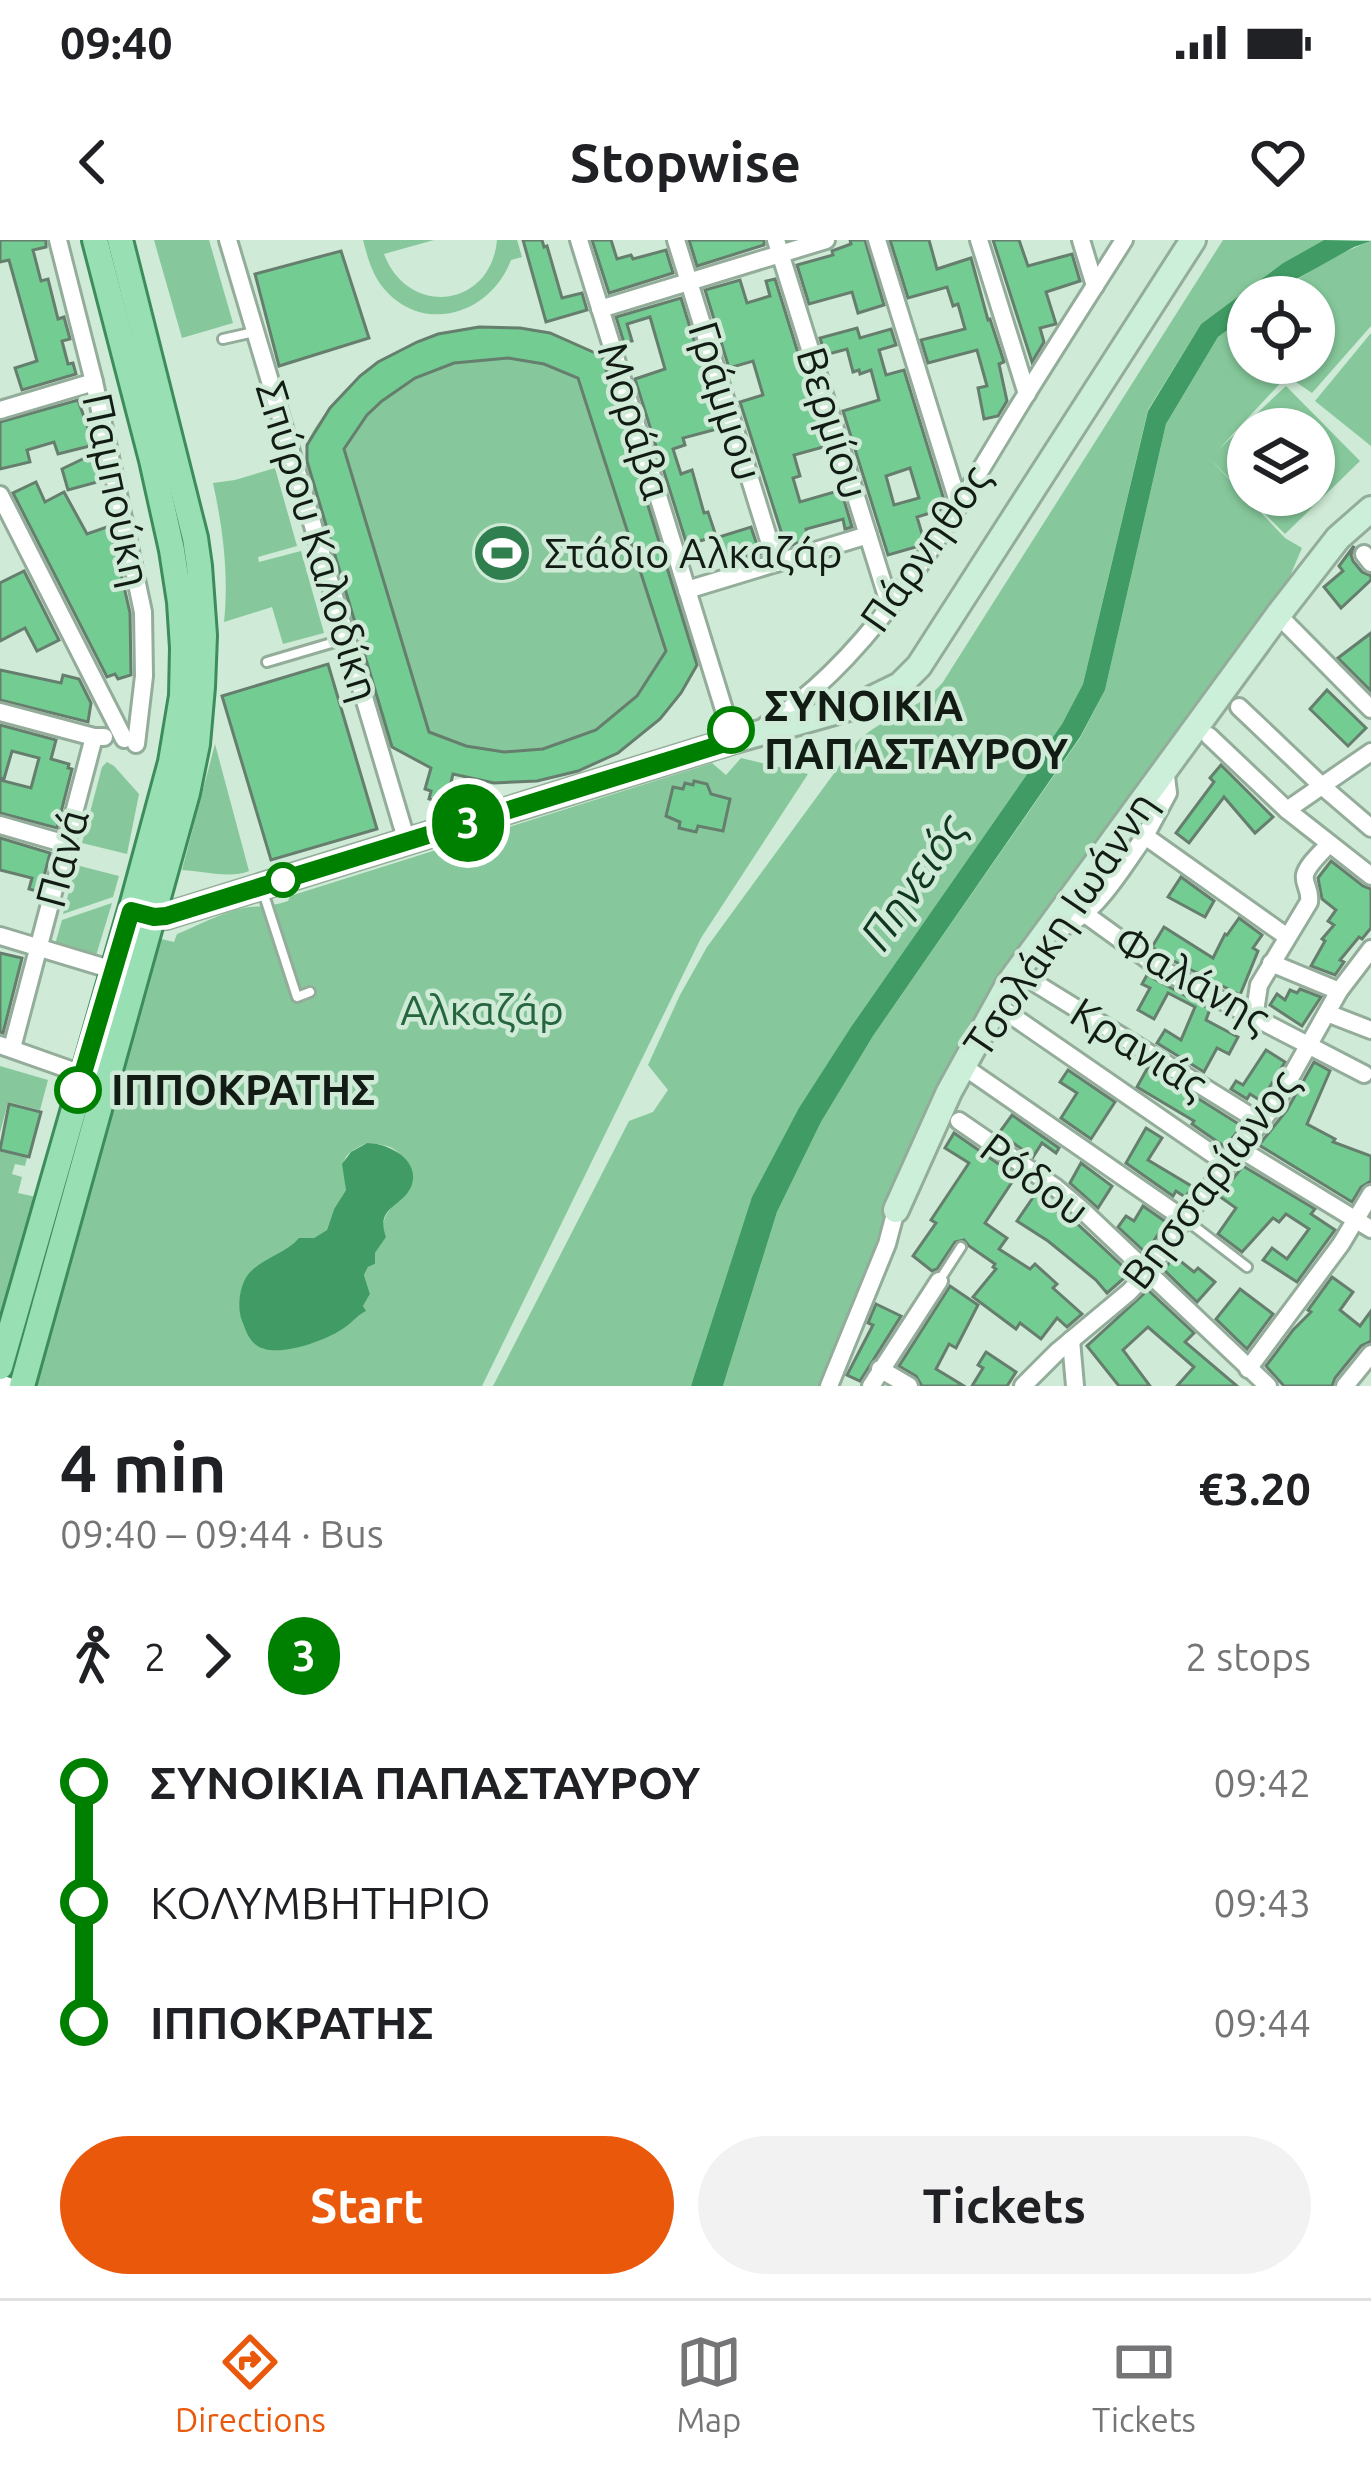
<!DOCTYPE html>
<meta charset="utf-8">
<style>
:root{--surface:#fff;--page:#f2f2f2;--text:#202124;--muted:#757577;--line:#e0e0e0;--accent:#ea580c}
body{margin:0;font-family:Ubuntu,sans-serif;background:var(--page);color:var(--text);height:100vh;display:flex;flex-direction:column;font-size:45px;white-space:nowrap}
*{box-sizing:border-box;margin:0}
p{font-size:39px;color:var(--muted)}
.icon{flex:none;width:66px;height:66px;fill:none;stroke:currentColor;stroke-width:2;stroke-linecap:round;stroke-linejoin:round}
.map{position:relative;height:1146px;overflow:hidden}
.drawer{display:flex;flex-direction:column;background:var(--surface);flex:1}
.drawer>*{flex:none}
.badge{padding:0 24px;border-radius:39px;font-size:42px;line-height:78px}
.tools{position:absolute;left:1227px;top:36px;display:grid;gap:24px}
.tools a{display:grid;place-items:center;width:108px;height:108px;border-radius:50%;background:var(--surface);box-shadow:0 3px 9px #0004;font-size:60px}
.map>.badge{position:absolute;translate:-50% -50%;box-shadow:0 0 0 6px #fff}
.legs{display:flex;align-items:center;gap:18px;height:132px;padding:0 60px;font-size:39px}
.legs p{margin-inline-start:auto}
.headline{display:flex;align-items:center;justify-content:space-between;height:204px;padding:0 60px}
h1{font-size:66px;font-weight:600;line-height:90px}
.primary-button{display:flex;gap:24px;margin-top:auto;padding:24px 60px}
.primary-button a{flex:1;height:138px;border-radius:72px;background:var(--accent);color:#fff;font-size:48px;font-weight:600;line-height:138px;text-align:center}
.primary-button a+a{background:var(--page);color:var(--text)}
ul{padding:0 60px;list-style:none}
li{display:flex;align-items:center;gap:42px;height:120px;font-size:45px}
li i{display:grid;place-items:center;width:18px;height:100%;margin:0 15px;background:currentColor}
li i::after{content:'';width:30px;height:30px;margin:-15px;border:9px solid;border-radius:50%;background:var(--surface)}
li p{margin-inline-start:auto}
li:first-child i{background:linear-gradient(#0000 50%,currentColor 0)}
li:last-child i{background:linear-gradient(currentColor 50%,#0000 0)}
.status{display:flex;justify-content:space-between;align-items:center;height:84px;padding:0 60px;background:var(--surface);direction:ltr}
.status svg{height:33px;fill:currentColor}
header{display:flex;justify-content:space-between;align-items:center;height:156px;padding:0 60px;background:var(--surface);font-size:54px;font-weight:600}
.menu{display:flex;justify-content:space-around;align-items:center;height:168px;border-top:3px solid var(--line);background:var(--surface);font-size:33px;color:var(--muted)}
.menu a{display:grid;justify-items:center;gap:6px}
.menu .active{color:var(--accent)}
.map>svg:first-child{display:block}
.green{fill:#86c89b;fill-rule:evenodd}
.water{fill:#409c64}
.building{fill:#73cd92;stroke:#667e6d;stroke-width:3;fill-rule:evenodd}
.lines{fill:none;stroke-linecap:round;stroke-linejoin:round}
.lane-casing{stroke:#93ad9a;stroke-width:14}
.street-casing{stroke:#93ad9a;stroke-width:22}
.secondary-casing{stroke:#93ad9a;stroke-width:30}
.primary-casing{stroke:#3c8d5b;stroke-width:30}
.lane{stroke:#fff;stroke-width:8}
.street{stroke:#fff;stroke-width:16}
.secondary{stroke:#cbefd9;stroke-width:24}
.primary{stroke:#98dfb3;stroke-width:24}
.line-1-casing{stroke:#fff;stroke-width:27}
.line-1{stroke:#008000;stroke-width:18}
.stop-1-dot{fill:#fff;stroke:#008000;stroke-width:6}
.labels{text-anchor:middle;stroke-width:9;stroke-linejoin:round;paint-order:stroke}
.street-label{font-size:42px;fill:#121c15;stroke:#cfead6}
.poi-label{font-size:42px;fill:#121c15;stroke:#cfead6;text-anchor:start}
.stop-label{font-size:42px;font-weight:bold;fill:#121c15;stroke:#cfead6;text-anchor:start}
.park-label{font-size:42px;fill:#25663f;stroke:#cfead6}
.water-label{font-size:45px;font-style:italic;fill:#103720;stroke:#cfead6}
</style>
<div class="status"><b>09:40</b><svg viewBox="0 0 49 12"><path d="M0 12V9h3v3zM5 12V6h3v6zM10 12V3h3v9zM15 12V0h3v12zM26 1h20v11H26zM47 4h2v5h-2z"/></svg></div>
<header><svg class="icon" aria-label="back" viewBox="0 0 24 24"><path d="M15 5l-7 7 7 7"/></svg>Stopwise<svg class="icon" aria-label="heart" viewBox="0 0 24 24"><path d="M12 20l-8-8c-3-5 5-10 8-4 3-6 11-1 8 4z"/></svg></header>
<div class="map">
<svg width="1371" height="1146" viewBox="0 0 1371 1146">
<rect width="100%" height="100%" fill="#cfead6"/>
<!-- green -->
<g class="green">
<polygon points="154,0 209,0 233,83 182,98"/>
<path d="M 363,0 L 434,0 L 384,14 C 408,78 491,68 497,0 L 517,0 L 522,17 L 511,20 C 490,76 420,96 381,45 C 371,31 367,15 363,0 Z"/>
<path d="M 1223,0 L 1324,0 L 1283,23 L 1201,84 L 1148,170 L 1083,444 L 1062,484 L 853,784 L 691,1146 L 493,1146 L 629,881 L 653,872 L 668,850 L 648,825 L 680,755 L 707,707 L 857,502 C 883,476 919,471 943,442 Z"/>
<path d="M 1371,1 L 1371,86 L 1312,153 L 1287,136 L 1219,209 L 1286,146 L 1360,221 L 1285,294 L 1210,219 L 1285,298 L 1302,308 L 1287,343 L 1020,720 L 880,990 L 861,1052 L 821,1146 L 723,1146 L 777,972 L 821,882 L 873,796 L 1080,498 L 1105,450 L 1166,184 L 1218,97 L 1248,75 L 1248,123 L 1314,123 L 1314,57 L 1272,57 C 1302,35 1336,14 1371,1 ZM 1248,189 L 1314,189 L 1314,255 L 1248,255 Z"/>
<path d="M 479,87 C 529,86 572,98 615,125 L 703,411 C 642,542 511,578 388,505 L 312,253 C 309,239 303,220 307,206 C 309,195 319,182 326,173 C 363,122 418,95 479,87 Z"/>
<polygon points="1371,93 1371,206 1315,161"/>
<path d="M 275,228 L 297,306 L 258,317 L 259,322 L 301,311 L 324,393 L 283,404 L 272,367 L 224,382 C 229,335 223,289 213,243 L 235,240 Z"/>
<path d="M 215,504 L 249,631 C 230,639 204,631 182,630 Z"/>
<path d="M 741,518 L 808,534 L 701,698 L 482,1146 L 32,1146 L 161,699 L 174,702 L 177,694 C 197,686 229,669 250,667 C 264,666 273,666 288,661 L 290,656 L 712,523 L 726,535 ZM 367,903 C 405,905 406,919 407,952 C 394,965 377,977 385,998 L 375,1013 L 375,1024 L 368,1027 L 364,1035 L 370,1054 L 363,1066 L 365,1071 C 355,1076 351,1084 342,1089 C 320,1101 288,1103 264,1109 C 250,1101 241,1086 240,1069 C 236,1014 295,1014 327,990 L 334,969 L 346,950 C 346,923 334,918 367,903 Z"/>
<polygon points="107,522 114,526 139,554 127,614 82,603 102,527"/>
<polygon points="76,625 119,636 113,657 63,674"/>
<polygon points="112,663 95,719 54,708 62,680"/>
<polygon points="0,826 48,840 40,870 8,862 0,893"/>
<polygon points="0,911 27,918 25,926 15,924 12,934 22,937 18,953 36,957 3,1075 0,1074"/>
</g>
<!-- water -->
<g class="water">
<polygon points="1324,0 1371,1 1354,7 1293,41 1272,57 1248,57 1248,75 1218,97 1166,184 1105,450 1080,497 873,796 821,882 777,972 723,1146 691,1146 752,957 799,868 853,784 1062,484 1083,444 1148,171 1201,84 1283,23"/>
<path d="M 367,903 C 388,903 422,920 411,947 C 401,968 375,967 386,997 L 375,1013 L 375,1024 L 368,1027 L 364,1035 L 370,1054 L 363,1066 L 366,1071 C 356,1076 352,1083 344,1088 C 327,1100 275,1120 256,1105 C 249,1100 245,1089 242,1081 C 237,1068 239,1048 247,1036 C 260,1018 286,1014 299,998 L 314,998 L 327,990 L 334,969 L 346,950 L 342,924 L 351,912 Z"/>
</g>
<!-- building -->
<g class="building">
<polygon points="0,0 46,0 46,7 33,10 41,41 48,39 58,79 64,77 70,99 62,101 68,124 73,123 76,134 22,150 15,128 37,121 9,20 0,22"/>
<polygon points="523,0 542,0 544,7 547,6 562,58 582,53 587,70 546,82"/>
<polygon points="592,0 611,0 617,19 631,15 633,19 666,10 673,33 609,53"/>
<polygon points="689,0 764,0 764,5 697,26"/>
<polygon points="850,0 865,0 884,65 858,73 852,52 809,64 797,25 833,15 832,11 851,4"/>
<polygon points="890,0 929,0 937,29 971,18 988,80 990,79 1004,122 999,124 1007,161 998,176 984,179 978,148 987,146 977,110 928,123 921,100 965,89 958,64 953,66 947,47 908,58"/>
<polygon points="993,0 1019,0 1028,26 1072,14 1080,41 1046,52 1056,84 1040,88 1044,102 1032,122"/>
<polygon points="341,11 369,98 279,126 255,34"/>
<polygon points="775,39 827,206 794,215 800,236 793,238 800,262 841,250 852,287 845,289 843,279 806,289 807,300 786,307 740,162 763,155 753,121 729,128 705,50 740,40 747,63 770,56 766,41"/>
<polygon points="681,58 721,188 683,198 685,205 673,209 681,234 692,230 704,273 708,272 716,296 687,305 635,139 665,129 650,77 627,84 632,101 624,103 616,77"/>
<path d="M 479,87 L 520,88 L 550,93 L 602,116 L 697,425 L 681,453 L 660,479 L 618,513 L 578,531 L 537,541 L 494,543 L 453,534 L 446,563 L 429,559 L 431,551 L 425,549 L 431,528 L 392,507 L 307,221 L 307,205 L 330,168 L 360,136 L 378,122 L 417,102 L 438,94 ZM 508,118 L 544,124 L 578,138 L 666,411 L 637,456 L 596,490 L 543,509 L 504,512 L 466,506 L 429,492 L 344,209 L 367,175 L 382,161 L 415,138 L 454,123 Z"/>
<path d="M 857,88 L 860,98 L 891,89 L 896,105 L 879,110 L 886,135 L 904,130 L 945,263 L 940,270 L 917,277 L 923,297 L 916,307 L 888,315 L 843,171 L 879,160 L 871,130 L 860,134 L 859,130 L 853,132 L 847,109 L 825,115 L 820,98 ZM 910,228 L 919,258 L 894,265 L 886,236 Z"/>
<polygon points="78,160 94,205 58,214 54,202 27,210 30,222 0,229 0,182"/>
<polygon points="93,214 101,241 68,250 62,229"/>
<polygon points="36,242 45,262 64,252 87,294 110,286 130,373 131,435 118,439 115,434 107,437 13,253"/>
<polygon points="751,287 760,314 748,318 740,312 724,313 719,297"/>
<polygon points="1354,306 1351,315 1353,321 1362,332 1371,336 1371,340 1341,368 1324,347 1343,331 1339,326"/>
<polygon points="24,331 59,400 37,411 25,388 0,401 0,343"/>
<polygon points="1371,393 1371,451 1338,418"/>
<polygon points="328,424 377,589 271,620 222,456"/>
<polygon points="0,430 61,443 63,435 79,439 91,463 88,482 0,460"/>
<polygon points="1327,450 1366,488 1348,506 1310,469"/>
<polygon points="0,485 56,500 51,519 69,524 68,528 72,529 57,588 0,573 0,540 31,548 39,518 12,511 4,539 0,538"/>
<polygon points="1221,525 1273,577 1255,593 1224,557 1189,603 1176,593 1214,542 1210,538"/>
<polygon points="694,541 707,544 711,554 730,559 723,591 698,586 696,592 679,588 680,582 666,576 673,547 683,549 685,543 693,545"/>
<polygon points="0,598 50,613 40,652 29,649 32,638 0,630"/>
<polygon points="1331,621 1363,646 1371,649 1371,688 1362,699 1359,697 1340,720 1344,722 1335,735 1311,726 1325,701 1322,699 1334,685 1328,681 1336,670 1322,659 1318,638"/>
<polygon points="1181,637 1214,661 1205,677 1168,657"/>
<polygon points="1239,678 1262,695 1253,708 1258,711 1240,755 1168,718 1152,707 1164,687 1213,718 1225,694 1227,695"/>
<polygon points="0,713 22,718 3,793 0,792"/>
<polygon points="1147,735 1210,769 1206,780 1238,797 1229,814 1217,808 1204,832 1157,803 1165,790 1181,800 1195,767 1168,753 1154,779 1138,770 1150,748 1142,744"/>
<polygon points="1300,749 1321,757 1302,786 1270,765 1277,754 1285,760 1290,750 1297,753"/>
<polygon points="1266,810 1285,822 1261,861 1250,854 1247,859 1231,849 1236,841 1243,845"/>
<polygon points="1314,822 1330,831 1307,884 1335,899 1333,902 1371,916 1371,941 1361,947 1352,962 1259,905 1287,870"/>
<polygon points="1148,827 1242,886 1225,907 1192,884 1194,881 1137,847"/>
<polygon points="1068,830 1115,862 1091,899 1061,878 1077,853 1060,842"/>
<polygon points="9,864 41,872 29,917 0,910"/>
<polygon points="1012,875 1059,908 1056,913 1042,903 1033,917 999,893"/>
<polygon points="1146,888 1162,898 1148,920 1193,947 1185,957 1176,951 1173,956 1126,923"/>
<polygon points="954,893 1016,936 985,983 1007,998 999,1009 1030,1029 1035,1024 1057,1044 1053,1048 1082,1074 1067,1087 1057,1078 1041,1099 1020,1083 1016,1089 973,1057 996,1029 993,1027 995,1024 969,1006 964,1000 955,1002 937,1029 932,1031 913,1016 936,983 931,980 969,923 945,908"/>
<polygon points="1081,923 1112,946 1098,968 1070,943"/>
<polygon points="1243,926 1315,969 1311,974 1335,990 1297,1042 1263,1020 1272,1008 1287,1019 1309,989 1286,974 1279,982 1273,978 1242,1012 1218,994 1236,968 1219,956"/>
<polygon points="1036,953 1072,979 1130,1033 1107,1053 1096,1040 1048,1001 1017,981"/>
<polygon points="1143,966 1166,982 1146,1013 1118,987 1126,976 1134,981"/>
<polygon points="1174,1016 1194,1032 1198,1028 1215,1042 1197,1062 1164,1030"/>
<polygon points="1332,1037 1353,1052 1340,1070 1360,1086 1371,1071 1371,1101 1361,1106 1335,1138 1332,1146 1284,1146 1266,1126 1293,1090 1311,1072 1308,1070"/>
<polygon points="950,1046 978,1065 956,1108 949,1104 936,1129 964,1146 922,1146 916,1136 899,1126"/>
<polygon points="1240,1049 1273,1074 1247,1109 1216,1079"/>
<polygon points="1148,1050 1194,1093 1185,1102 1237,1146 1177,1146 1194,1127 1148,1087 1123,1110 1150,1146 1119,1146 1087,1106"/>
<polygon points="876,1064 901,1076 860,1141 847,1135 873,1085 868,1083"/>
<polygon points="986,1112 1016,1132 1007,1146 972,1146 983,1128 978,1125"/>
</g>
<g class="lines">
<!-- lane casing -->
<g class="lane-casing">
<g id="lane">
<polyline points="223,99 254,92"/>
<polyline points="267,422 345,399"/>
<polyline points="263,652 297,757 310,752"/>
<polyline points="1186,980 1247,1027"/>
<polyline points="939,1041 961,1007"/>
</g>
</g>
<!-- street casing -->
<g class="street-casing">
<g id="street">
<polyline points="58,0 94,142 143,372 144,436 136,504"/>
<polyline points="228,0 407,602"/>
<polyline points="579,0 730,489 735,500 743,496"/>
<polyline points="676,0 776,323"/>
<polyline points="776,0 890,366"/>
<polyline points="877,0 959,265"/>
<polyline points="979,0 1027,154"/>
<polyline points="1081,0 1095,46"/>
<polyline points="600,69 826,0"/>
<polyline points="0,170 94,142"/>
<polyline points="0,255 124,499"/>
<polyline points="1364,314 1371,323"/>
<polyline points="687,350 868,295"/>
<polyline points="1278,375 1371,469"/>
<polyline points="1239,467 1322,546 1371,588"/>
<polyline points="0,472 94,497 104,497"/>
<path d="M 766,485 C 874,418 951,278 1016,171 C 1051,114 1088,57 1124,0"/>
<polyline points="1209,496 1287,570 1371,636"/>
<polyline points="1165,528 1168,553 1145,596 1286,696"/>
<polyline points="1287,570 1371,512"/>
<polyline points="0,585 66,604"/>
<polyline points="1085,674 1161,729 1364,834"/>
<path d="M 1048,693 C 1094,680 1118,634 1145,596"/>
<polyline points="0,696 113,730"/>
<polyline points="1271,723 1339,751"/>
<polyline points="1019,733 1260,882"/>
<polyline points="998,766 1227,924"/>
<polyline points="1327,773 1371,790"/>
<path d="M 1254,778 L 1259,745 L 1309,662 C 1311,649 1303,644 1305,635 C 1307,625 1322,612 1329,604"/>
<polyline points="0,805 82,834"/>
<polyline points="12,808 94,497"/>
<polyline points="963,826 1184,979"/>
<polyline points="959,881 1055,947 1081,969 1268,1146"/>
<polyline points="1240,909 1371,989"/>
<polyline points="1071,1100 1075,1146"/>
<polyline points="880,1129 909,1146"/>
<polyline points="1248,1129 1341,1004 1371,954"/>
<polyline points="0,1143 9,1146"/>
<polyline points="829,1146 887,1004 896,970"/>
<polyline points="871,1146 939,1041"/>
<polyline points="1023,1146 1057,1112 1129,1052 1148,1032 1184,979 1276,863 1339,751 1371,709"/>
<polyline points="1345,1146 1371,1114"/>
</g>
</g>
<!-- secondary casing -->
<g class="secondary-casing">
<g id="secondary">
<polyline points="135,672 154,677 166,676 735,500 859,465 900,445 919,426 1193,0"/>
<polyline points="896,970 949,852 1009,743 1278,375 1338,298 1371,269"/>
</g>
</g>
<!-- primary casing -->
<g class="primary-casing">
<g id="primary">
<polyline points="0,1127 133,663 171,522 182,456 183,408 180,362 172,310 152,220 95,0"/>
<polyline points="22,1146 187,553 197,504 202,447 204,395 199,326 195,298 120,0"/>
</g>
</g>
<!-- lane -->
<use href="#lane" class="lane"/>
<!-- street -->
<use href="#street" class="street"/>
<!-- secondary -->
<use href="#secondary" class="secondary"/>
<!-- primary -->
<use href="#primary" class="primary"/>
</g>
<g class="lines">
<!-- line-1 casing -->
<g class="line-1-casing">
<polyline id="line-1" points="78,850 131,671 154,677 166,676 735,500 731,490"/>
</g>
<!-- line-1 -->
<use href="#line-1" class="line-1"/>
</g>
<!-- icons -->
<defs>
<g id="stadium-disc" transform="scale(3)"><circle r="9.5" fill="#307f4f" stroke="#cfead6"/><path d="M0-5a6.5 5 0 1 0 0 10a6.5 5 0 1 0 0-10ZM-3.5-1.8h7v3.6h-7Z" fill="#fff"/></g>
</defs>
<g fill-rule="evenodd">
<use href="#stadium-disc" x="502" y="313"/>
</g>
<!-- markers -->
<g class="stop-1-dot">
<circle cx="731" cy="490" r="21"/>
<circle cx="283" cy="640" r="15"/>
<circle cx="78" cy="850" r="21"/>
</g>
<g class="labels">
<!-- street labels -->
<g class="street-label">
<text transform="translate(726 161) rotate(73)" y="15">Γράμμου</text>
<text transform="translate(635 181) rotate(73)" y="15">Μοράβα</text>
<text transform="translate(833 183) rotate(73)" y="15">Βερμίου</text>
<text transform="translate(117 250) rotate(78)" y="15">Παμπούκη</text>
<text transform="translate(318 301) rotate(73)" y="15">Σπύρου Καλοδίκη</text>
<text transform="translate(925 308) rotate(-55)" y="15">Πάρνηθος</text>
<text transform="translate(62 618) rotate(-75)" y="15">Πανά</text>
<text transform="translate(1060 684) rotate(-56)" y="15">Τσολάκη Ιωάννη</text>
<text transform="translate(1192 739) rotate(30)" y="15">Φαλάνης</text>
<text transform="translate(1139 808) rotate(32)" y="15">Κρανιάς</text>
<text transform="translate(1035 939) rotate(37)" y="15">Ρόδου</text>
<text transform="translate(1210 939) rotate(-53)" y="15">Βησσαρίωνος</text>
</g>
<!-- poi labels -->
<g class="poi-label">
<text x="544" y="328">Στάδιο Αλκαζάρ</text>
</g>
<!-- stop labels -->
<g class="stop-label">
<text x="764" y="481">ΣΥΝΟΙΚΙΑ<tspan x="764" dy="48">ΠΑΠΑΣΤΑΥΡΟΥ</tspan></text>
<text x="111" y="865">ΙΠΠΟΚΡΑΤΗΣ</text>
</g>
<!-- park labels -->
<g class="park-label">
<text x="482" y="785">Αλκαζάρ</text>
</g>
<!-- water labels -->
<g class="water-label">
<text transform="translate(913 642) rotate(-56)" y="16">Πηνειός</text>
</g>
</g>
</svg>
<div class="tools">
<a><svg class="icon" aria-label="locate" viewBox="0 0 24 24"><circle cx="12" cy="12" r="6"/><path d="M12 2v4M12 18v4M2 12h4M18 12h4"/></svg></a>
<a><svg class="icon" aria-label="layers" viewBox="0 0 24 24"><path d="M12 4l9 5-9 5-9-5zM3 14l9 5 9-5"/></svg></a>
</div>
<b class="badge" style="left:468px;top:583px;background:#008000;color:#fff">3</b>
</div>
<section class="drawer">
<div class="headline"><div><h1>4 min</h1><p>09:40 – 09:44 · Bus</p></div><b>€3.20</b></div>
<div class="legs"><svg class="icon" aria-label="walk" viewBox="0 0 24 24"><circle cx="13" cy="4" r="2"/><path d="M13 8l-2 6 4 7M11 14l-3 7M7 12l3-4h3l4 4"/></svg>2<svg class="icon" aria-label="forward" viewBox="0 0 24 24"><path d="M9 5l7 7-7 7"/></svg><b class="badge" style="background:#008000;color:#fff">3</b><p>2 stops</p></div>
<ul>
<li><i style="color:#008000"></i><b>ΣΥΝΟΙΚΙΑ ΠΑΠΑΣΤΑΥΡΟΥ</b><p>09:42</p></li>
<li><i style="color:#008000"></i><span>ΚΟΛΥΜΒΗΤΗΡΙΟ</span><p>09:43</p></li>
<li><i style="color:#008000"></i><b>ΙΠΠΟΚΡΑΤΗΣ</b><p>09:44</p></li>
</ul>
<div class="primary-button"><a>Start</a><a>Tickets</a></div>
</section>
<nav class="menu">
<a class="active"><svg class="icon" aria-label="directions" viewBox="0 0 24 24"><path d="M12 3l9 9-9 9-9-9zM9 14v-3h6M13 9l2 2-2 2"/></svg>Directions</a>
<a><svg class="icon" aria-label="map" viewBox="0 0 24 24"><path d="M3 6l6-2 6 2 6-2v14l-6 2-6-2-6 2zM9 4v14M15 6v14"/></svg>Map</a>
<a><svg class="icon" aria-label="tickets" viewBox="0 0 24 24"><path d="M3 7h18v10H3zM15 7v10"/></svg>Tickets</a>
</nav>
